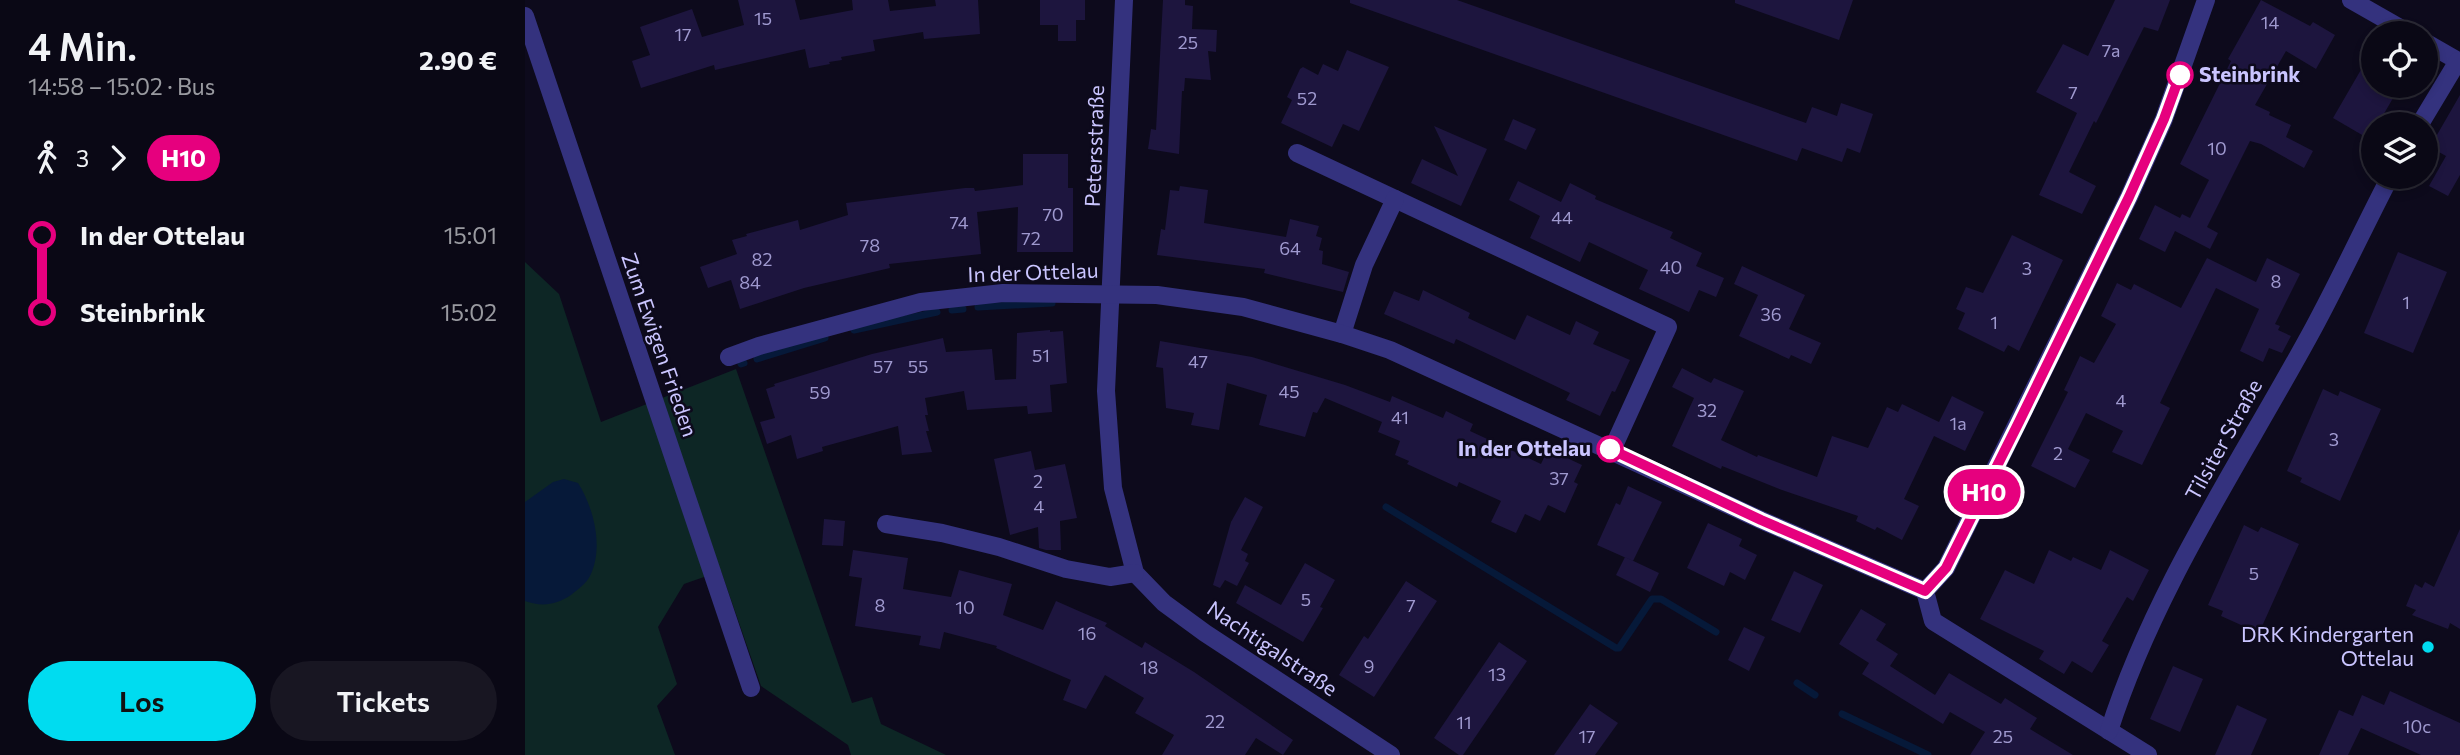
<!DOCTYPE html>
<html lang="de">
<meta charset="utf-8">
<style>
:root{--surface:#0a0815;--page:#181622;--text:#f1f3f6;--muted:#999aa0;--line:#2a2934;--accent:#00dcf0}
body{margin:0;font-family:Commissioner,sans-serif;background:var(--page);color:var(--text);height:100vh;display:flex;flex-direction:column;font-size:26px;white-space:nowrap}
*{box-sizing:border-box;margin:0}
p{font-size:23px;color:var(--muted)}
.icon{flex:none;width:38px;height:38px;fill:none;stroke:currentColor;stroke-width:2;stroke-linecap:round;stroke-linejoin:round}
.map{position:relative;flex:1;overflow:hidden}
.sheet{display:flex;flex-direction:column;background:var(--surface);width:525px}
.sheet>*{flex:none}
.badge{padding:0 14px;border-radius:23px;font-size:24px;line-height:46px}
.buttons{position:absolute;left:1836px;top:21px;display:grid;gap:14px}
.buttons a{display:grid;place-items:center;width:77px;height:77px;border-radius:50%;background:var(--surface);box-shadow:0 4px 10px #0003,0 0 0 2px var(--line);font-size:35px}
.map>.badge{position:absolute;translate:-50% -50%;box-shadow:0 0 0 4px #fff}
.legs{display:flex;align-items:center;gap:10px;height:77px;padding:0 28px;font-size:23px}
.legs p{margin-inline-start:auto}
.headline{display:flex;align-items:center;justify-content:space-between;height:119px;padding:0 28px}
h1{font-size:38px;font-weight:600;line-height:52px}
.button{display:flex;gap:14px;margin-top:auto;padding:14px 28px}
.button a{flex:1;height:80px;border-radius:42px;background:var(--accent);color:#111;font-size:28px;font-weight:600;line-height:80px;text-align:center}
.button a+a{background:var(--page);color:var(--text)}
ul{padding:0 28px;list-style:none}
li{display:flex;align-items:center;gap:24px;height:77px;font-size:26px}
li i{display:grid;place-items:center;width:10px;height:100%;margin:0 9px;background:currentColor}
li i::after{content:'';width:18px;height:18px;margin:-9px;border:5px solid;border-radius:50%;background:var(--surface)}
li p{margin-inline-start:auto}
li:first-child i{background:linear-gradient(#0000 50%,currentColor 0)}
li:last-child i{background:linear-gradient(currentColor 50%,#0000 0)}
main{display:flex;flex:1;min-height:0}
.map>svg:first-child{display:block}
.green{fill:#0d2625}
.water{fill:#061939}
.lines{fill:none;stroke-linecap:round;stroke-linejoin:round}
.stream{stroke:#061939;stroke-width:7}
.building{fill:#1d153e}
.minor{stroke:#34327e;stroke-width:18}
.line-1-casing{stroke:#fff;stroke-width:16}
.line-1{stroke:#e6007e;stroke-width:10}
.stop-1-dot{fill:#fff;stroke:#e6007e;stroke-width:3.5}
.poi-dot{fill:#00dcf0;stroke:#0d0a1c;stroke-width:2.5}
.labels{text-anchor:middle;stroke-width:5;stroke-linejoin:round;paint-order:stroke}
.number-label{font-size:18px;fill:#9f99cf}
.stop-label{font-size:21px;font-weight:bold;fill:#cac5ff;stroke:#0d0a1c;text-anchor:start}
.street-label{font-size:21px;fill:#cac5ff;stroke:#0d0a1c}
.poi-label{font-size:21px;fill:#cac5ff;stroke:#0d0a1c;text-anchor:end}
</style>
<main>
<section class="sheet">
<div class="headline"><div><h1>4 Min.</h1><p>14:58 – 15:02 · Bus</p></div><b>2.90 €</b></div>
<div class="legs"><svg class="icon" aria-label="walk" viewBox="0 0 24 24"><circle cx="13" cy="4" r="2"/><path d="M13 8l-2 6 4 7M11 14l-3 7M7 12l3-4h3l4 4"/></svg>3<svg class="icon" aria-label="forward" viewBox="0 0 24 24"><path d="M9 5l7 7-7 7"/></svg><b class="badge" style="background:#e6007e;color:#fff">H10</b></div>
<ul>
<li><i style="color:#e6007e"></i><b>In der Ottelau</b><p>15:01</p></li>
<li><i style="color:#e6007e"></i><b>Steinbrink</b><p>15:02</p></li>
</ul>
<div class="button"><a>Los</a><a>Tickets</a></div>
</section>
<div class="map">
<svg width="1935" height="755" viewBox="0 0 1935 755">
<rect width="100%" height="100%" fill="#0d0a1c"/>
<!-- green -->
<polygon class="green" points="0,262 34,294 76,422 211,369 327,703 347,697 356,724 421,755 326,755 323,745 236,686 196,571 159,584 133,627 152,684 132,706 150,755 0,755"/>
<!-- water -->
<path class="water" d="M 39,479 L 53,483 C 69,508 79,548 65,576 C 61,584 53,589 46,595 C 31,605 17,607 0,601 L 0,502 L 28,482 Z"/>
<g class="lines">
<!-- stream -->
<g class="stream">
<polyline points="453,307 527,303"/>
<polyline points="427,310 438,309"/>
<polyline points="329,330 412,312"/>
<polyline points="232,359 300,338"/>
<polyline points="216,364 219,363"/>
<polyline points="861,507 1091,648 1094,648 1127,599 1136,599 1191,632"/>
<polyline points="1272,683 1290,695"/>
<polyline points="1317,714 1403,755"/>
</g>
</g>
<!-- building -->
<g class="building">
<polygon points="213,0 270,0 275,20 328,10 327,0 363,0 365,11 411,6 410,0 453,0 455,34 399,39 398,32 348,40 350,51 316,57 317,60 304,62 305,64 284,68 280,49 190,70 189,65 116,88 107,61 125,55 115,27 167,9 177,37 219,25"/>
<polygon points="515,0 560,0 560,20 551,20 551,41 533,41 533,25 515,25"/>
<polygon points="638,0 660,0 660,5 668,6 667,29 692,30 691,52 683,51 686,80 660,78 659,91 657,91 654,154 623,149 626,129 631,130"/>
<polygon points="825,0 932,0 1281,123 1287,107 1312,116 1316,103 1348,114 1335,153 1322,148 1317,162 1277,148 1272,161 825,3"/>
<polygon points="1210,0 1328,0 1314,40 1210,3"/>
<polygon points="1590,0 1645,0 1633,31 1619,27 1571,123 1569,121 1544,172 1571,186 1557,214 1514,195 1552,113 1511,92 1538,44 1563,56"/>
<polygon points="1736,0 1785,26 1788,22 1810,35 1791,69 1761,51 1730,105 1745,112 1744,115 1766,125 1761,137 1788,151 1779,168 1736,144 1725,141 1682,227 1693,233 1685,249 1650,231 1640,252 1614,239 1630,205 1655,218 1657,214 1665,218 1684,180 1655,164 1706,61 1703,59"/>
<polygon points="1848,49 1848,86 1875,86 1853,124 1848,124 1848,132 1844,139 1808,118"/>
<polygon points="822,50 864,67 834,131 818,124 807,147 756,123 767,100 762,97 775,69 778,67 793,75 798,64 813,71"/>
<polygon points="1935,95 1935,175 1923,196 1904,186 1921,156 1905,147"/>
<polygon points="988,119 1011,129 1001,150 979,140"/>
<polygon points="909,126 962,149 936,206 886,183 897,159 933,176"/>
<polygon points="498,154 543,154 543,188 548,188 548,252 492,252 493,207 452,212 456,254 364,264 365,268 279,288 215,309 206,280 183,288 175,267 212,254 207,240 222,236 221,234 273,220 275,230 323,215 321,203 440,188 449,188 450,191 498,185"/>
<polygon points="993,181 1036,202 1045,183 1071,196 1070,199 1148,232 1145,238 1177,253 1171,266 1199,278 1191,297 1174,290 1164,312 1114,289 1123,270 1064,242 1055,262 1005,238 1015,216 984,200"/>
<polygon points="655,186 683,190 679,223 761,237 765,219 794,226 791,236 797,238 794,250 798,251 797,264 824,272 818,292 739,273 740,269 632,255 636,229 640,230 645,190 654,191"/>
<polygon points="1487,235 1538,260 1494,351 1483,345 1479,352 1433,329 1440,313 1431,309 1441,287 1458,293"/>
<polygon points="1873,252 1922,272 1888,353 1839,333"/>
<polygon points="1682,258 1731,282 1742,258 1775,274 1750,324 1755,326 1753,330 1766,336 1757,353 1744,348 1738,362 1715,351 1734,309 1691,288 1635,403 1645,408 1617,465 1587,452 1598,431 1561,413 1543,449 1565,460 1550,488 1506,466 1543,392 1539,390 1555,356 1569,363 1591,324 1576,316 1592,283 1606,290 1609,284 1656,308"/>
<polygon points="1217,266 1280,295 1264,329 1296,343 1286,364 1266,355 1264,359 1214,336 1233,295 1209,284"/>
<polygon points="898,290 945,313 943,318 990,340 1002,315 1045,335 1051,321 1074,332 1068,344 1105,360 1090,392 1087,391 1075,416 1041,400 1045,393 980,362 931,339 929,344 859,314 869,291 894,301"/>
<polygon points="525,330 525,332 538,331 542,383 525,385 527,412 503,414 502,406 442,410 439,391 400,398 403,415 400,415 404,431 401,431 407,452 377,455 373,426 297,447 298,451 272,459 266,435 242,444 235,422 250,418 241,389 250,386 249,384 347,354 418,338 421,352 467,349 470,380 491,379 492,333"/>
<polygon points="635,341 727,357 820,385 865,402 867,396 918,418 921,411 948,424 945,431 1016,464 1023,449 1057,465 1049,482 1053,484 1040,513 1023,505 1015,521 1000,514 991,533 966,522 976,501 934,482 932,487 882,464 884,461 870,455 875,441 853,432 857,422 800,398 792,413 788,412 780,437 734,425 742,395 702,383 694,430 666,425 669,413 641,408 638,368 631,367"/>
<polygon points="1157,368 1186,383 1189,378 1219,391 1196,440 1232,457 1233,455 1292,477 1307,436 1343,448 1362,407 1373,412 1377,404 1414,422 1427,396 1459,412 1440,451 1409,436 1379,499 1394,506 1377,540 1352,527 1350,530 1331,521 1333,516 1257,490 1197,466 1196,469 1147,446 1169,398 1147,387"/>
<polygon points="1798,389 1813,396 1815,391 1856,409 1815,501 1775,482 1777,478 1762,471"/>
<polygon points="506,451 510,470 540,464 552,518 535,521 536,550 521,550 514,548 513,527 485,535 469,459"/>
<polygon points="1103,486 1137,502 1108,561 1072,545 1091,503 1095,505"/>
<polygon points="720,497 738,507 716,550 723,554 720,561 724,563 712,586 700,580 695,588 688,585 706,522"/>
<polygon points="299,519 320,521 318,546 297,545"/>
<polygon points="1183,523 1217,539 1214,546 1232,555 1220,580 1205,572 1199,586 1162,568"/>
<polygon points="1719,525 1733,532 1736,527 1774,544 1734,633 1696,616 1698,611 1683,605"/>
<polygon points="1935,529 1935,629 1925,623 1923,629 1887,615 1891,610 1881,606 1890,584 1897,588 1900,582 1909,587"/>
<polygon points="328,550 383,558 378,589 426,597 434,570 487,584 478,615 518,630 531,601 556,612 582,623 580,626 617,648 620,642 669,672 768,740 758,755 731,738 720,755 637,755 649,735 610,713 619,698 580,675 561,709 538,700 546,680 471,648 472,646 419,632 415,649 394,645 396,636 330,626 337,578 324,576"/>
<polygon points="1524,550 1546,561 1548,557 1576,570 1585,550 1624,570 1608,601 1602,597 1577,641 1584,645 1567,673 1547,661 1539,674 1514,659 1519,651 1455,619 1480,570 1509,584"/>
<polygon points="1100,557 1134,573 1125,592 1091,575"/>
<polygon points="780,563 810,580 795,607 798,608 778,642 711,603 720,585 756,605"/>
<polygon points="1269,571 1298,585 1275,633 1246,620"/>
<polygon points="881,581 912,601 849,697 814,675 839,636 843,639"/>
<polygon points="1336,609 1361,624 1351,640 1373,654 1365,666 1410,695 1424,673 1476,704 1480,698 1512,718 1505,729 1548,755 1445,755 1460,732 1425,712 1418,724 1337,674 1344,663 1314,644"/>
<polygon points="1219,627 1240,637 1224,671 1203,660"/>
<polygon points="974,642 1002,661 938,755 934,755 909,738"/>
<polygon points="1648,666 1678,679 1655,732 1625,719"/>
<polygon points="1865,691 1935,723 1935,755 1896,755 1836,728 1823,755 1794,755 1814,710 1828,716 1837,695 1859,705"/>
<polygon points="1065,704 1093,723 1070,755 1029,755"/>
<polygon points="1712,705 1742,719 1726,755 1690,755"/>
</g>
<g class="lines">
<!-- minor -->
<g class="minor">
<polyline points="599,0 581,391 588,488 610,573 639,603 680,633 866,755"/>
<polyline points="1826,0 1884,33"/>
<polyline points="0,16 226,688"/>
<polyline points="1900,42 1935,62"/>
<polyline points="1895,124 1933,61"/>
<polyline points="772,153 1143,327 1087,450"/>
<polyline points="817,334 839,265 870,199"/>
<polyline points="204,357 234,346 396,302 478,293 632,295 718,307 817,334 865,350 1236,520 1400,591"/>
<polyline points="361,524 417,533 474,547 541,569 585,577 610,573"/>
<polyline points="1400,591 1421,568 1604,197 1639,119 1681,0"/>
<polyline points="1400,591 1408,621 1623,755"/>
<path d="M 1584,731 C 1630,587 1717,460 1788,329 C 1815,279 1839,227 1865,177"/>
</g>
</g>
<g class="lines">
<!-- line-1 casing -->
<g class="line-1-casing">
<polyline id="line-1" points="1085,449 1236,520 1400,591 1421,568 1493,424 1604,197 1639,119 1655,75"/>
</g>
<!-- line-1 -->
<use href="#line-1" class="line-1"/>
</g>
<!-- markers -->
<g class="stop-1-dot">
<circle cx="1655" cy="75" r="12"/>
<circle cx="1085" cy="449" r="12"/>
</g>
<circle class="poi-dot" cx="1903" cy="647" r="7"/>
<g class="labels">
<!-- number labels -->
<g class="number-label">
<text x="238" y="25">15</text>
<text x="1745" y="29">14</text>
<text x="158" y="41">17</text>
<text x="663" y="49">25</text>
<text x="1586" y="57">7a</text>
<text x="1548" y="99">7</text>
<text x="782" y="105">52</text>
<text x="1692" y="155">10</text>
<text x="528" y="221">70</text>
<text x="1037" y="224">44</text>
<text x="434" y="229">74</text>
<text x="506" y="245">72</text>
<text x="345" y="252">78</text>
<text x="765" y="255">64</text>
<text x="237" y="266">82</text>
<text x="1146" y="274">40</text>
<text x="1502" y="275">3</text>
<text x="1751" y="288">8</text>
<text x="225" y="289">84</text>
<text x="1881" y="309">1</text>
<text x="1246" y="321">36</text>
<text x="1469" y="329">1</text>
<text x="516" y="362">51</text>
<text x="673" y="368">47</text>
<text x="358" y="373">57</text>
<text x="393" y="373">55</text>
<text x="764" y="398">45</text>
<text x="295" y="399">59</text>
<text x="1596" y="407">4</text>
<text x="1182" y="417">32</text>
<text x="875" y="424">41</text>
<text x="1433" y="430">1a</text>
<text x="1809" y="446">3</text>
<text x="1533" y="460">2</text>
<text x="1034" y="485">37</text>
<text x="513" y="488">2</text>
<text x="514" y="513">4</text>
<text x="1729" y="580">5</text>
<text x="781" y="606">5</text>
<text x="355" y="612">8</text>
<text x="886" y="612">7</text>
<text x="440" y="614">10</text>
<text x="562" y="640">16</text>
<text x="844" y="673">9</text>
<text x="624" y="674">18</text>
<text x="972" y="681">13</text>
<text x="690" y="728">22</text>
<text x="939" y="729">11</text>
<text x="1892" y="733">10c</text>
<text x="1062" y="743">17</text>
<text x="1478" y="743">25</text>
</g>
<!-- stop labels -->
<g class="stop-label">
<text x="1674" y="82">Steinbrink</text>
<text x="1066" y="456" text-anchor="end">In der Ottelau</text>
</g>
<!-- street labels -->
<g class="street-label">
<text transform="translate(570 146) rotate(-88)" y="7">Petersstraße</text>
<text transform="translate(508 273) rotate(-2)" y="7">In der Ottelau</text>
<text transform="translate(134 345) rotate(71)" y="7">Zum Ewigen Frieden</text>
<text transform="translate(1699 440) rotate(-61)" y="7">Tilsiter Straße</text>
<text transform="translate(747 649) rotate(34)" y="7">Nachtigalstraße</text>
</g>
<!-- poi labels -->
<g class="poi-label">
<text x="1889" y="642">DRK Kindergarten<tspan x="1889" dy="24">Ottelau</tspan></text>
</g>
</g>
</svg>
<div class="buttons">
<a><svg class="icon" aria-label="locate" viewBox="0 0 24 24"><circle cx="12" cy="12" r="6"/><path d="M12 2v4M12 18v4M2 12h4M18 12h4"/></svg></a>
<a><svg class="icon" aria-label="layers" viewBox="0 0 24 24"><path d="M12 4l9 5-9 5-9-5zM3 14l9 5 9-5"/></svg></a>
</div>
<b class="badge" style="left:1459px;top:492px;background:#e6007e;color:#fff">H10</b>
</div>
</main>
